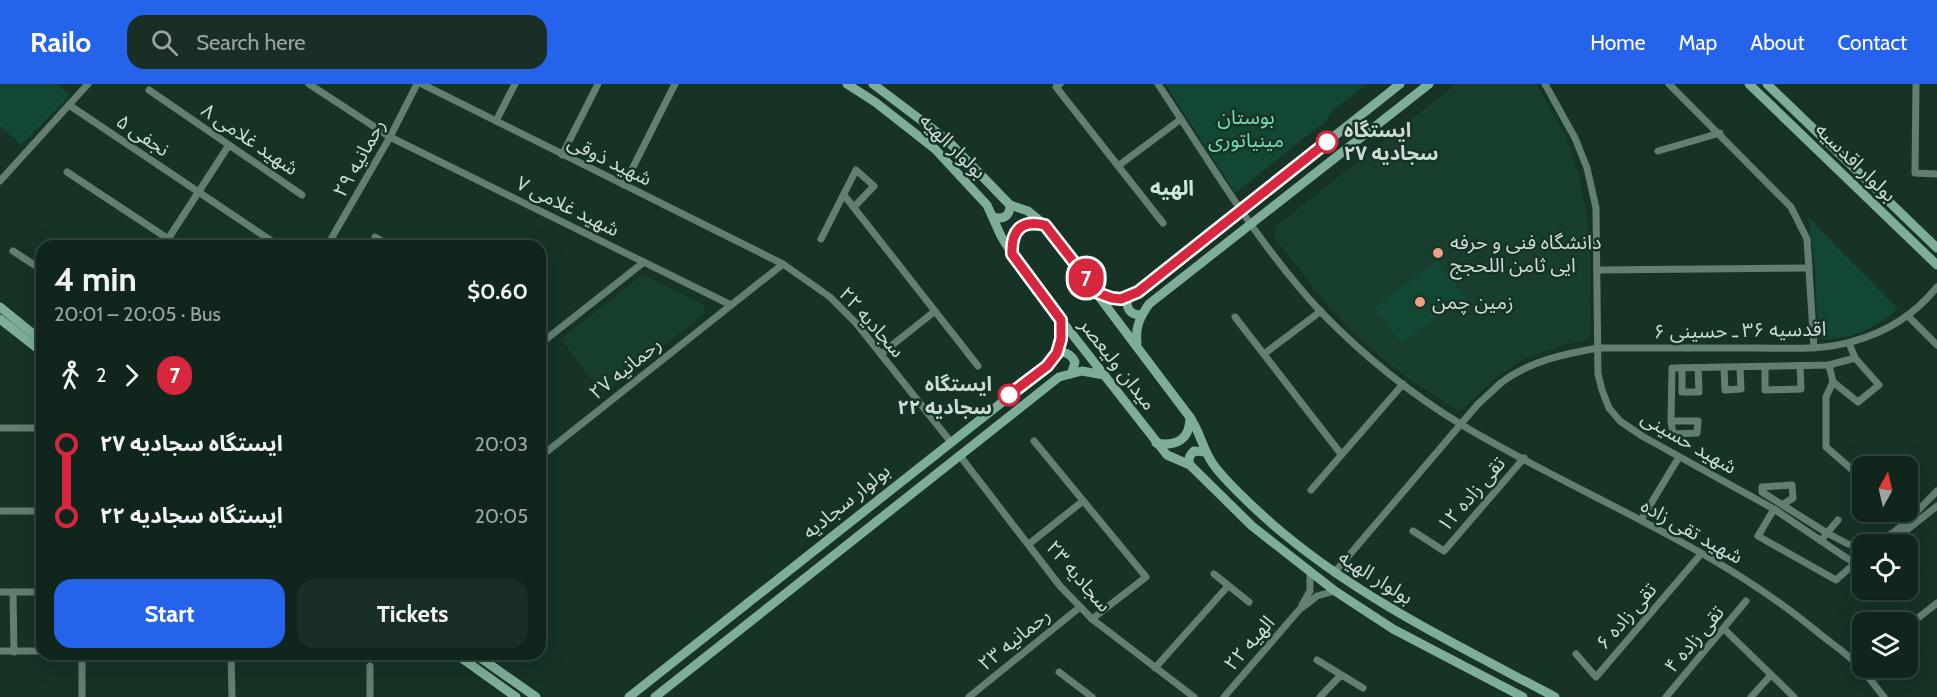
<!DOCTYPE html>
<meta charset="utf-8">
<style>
:root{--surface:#10261c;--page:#192e25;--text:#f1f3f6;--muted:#9ca5a3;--line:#30433b;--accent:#2563eb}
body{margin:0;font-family:Cabin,"Noto Sans Arabic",sans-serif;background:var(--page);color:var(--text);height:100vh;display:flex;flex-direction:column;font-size:22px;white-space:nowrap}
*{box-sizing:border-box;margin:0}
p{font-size:20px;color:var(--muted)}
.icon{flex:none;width:33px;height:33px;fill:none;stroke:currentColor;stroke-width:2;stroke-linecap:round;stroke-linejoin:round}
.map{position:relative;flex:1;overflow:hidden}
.panel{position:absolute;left:36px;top:156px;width:510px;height:420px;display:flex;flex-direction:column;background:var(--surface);border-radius:18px;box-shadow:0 6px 24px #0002,0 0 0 2px var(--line)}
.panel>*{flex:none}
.badge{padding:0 12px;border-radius:20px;font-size:21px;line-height:39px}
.needle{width:39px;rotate:8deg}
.tools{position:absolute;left:1852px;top:372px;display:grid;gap:12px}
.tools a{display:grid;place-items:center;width:66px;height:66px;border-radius:12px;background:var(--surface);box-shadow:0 6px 24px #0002,0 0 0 2px var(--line);font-size:30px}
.map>.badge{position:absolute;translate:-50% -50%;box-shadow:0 0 0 3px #fff}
.legs{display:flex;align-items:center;gap:9px;height:66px;padding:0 18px;font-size:20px}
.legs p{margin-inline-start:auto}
.head{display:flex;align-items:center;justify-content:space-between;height:102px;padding:0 18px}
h1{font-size:33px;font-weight:800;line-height:45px}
.primary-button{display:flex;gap:12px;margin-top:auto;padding:12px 18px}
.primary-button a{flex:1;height:69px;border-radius:18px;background:var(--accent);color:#fff;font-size:24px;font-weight:800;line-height:69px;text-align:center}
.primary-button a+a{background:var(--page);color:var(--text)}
ul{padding:0 18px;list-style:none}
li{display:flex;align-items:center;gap:21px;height:72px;font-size:22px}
li i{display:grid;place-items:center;width:9px;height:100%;margin:0 8px;background:currentColor}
li i::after{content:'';width:15px;height:15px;margin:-8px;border:4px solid;border-radius:50%;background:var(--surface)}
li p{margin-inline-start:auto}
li:first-child i{background:linear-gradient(#0000 50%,currentColor 0)}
li:last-child i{background:linear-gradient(currentColor 50%,#0000 0)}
header{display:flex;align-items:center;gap:36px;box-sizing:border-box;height:84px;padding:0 30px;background:var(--accent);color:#fff}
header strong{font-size:28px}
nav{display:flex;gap:33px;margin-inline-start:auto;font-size:21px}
.search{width:420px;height:54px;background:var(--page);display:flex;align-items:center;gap:15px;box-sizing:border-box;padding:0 21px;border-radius:18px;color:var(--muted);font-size:22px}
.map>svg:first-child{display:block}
.built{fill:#183e2e}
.green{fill:#124733}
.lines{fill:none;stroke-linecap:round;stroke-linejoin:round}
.minor{stroke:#627f71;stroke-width:7}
.secondary{stroke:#7eae98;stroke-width:9}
.line-1-casing{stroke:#fff;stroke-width:14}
.line-1{stroke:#d7263d;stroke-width:9}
.stop-1-dot{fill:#fff;stroke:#d7263d;stroke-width:3}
.poi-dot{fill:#f39f85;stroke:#163326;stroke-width:2}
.labels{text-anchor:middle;stroke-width:5;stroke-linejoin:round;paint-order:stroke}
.park-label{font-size:20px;fill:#73deb0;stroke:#163326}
.stop-label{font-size:20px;font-weight:bold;fill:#ccdcd4;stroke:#163326;text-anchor:start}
.street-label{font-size:20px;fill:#ccdcd4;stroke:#163326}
.poi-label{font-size:20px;fill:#ccdcd4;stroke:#163326;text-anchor:start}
.neighbourhood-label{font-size:21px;font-weight:bold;fill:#c8ead9;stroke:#163326}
</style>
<header>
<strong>Railo</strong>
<div class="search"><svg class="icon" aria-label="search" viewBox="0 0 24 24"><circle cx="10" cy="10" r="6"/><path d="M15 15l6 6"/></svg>Search here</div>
<nav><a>Home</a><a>Map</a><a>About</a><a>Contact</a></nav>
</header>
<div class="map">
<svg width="1937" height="613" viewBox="0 0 1937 613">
<rect width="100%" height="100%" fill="#163326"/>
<!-- built -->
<g class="built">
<polygon points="1456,0 1535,0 1541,8 1566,54 1578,88 1586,126 1590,157 1591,249 1584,257 1563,261 1524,275 1498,292 1463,325 1457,326 1406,293 1366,261 1328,222 1274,153 1275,143"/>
<polygon points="641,192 646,192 703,220 705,229 603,310 561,255"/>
</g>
<!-- green -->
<g class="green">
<polygon points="0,0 57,0 70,12 21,61 0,42"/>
<polygon points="1165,0 1366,0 1331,28 1327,36 1235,109"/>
<path d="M 1808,133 L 1898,225 C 1869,247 1861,251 1824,256 L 1818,252 L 1815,183 Z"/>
<polygon points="1438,177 1465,213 1401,260 1374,223"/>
</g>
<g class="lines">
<!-- minor -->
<g class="minor">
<polyline points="309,0 390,53 731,221"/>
<polyline points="422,0 783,180 830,213 856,239 950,357"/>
<polyline points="1060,0 1056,3 1163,139"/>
<path d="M 1158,0 C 1210,78 1258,161 1322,229 C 1363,271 1411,310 1462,341 C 1579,411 1709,459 1815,546 C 1829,558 1847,569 1860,583 C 1868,592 1876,603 1884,613"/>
<polyline points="1545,0 1575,54 1587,84 1596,124 1598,290 1602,306 1609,324 1620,337 1642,352 1774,425 1845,473 1855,479 1863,479"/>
<polyline points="1669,0 1791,123 1807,155 1814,264"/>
<polyline points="1916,0 1915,89 1937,90"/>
<polyline points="149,6 302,111"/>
<polyline points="69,21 279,162"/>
<polyline points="496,37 515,0"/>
<polyline points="1658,67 1720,49"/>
<polyline points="562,71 598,0"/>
<polyline points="1118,82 1181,35"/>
<polyline points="67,88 179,162"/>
<polyline points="0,97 88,0"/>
<polyline points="624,101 675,0"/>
<polyline points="844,111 978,282"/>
<polyline points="375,153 391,162"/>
<polyline points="168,155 229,61"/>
<polyline points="821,155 856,86 874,102 854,123"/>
<polyline points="327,162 390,53 417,0"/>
<polyline points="13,167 42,186"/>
<polyline points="1597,186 1809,184"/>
<polyline points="1908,232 1937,261"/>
<polyline points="1235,233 1341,370"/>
<polyline points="540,260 644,178"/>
<polyline points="881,270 935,227"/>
<polyline points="1264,270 1321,227"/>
<polyline points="1829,281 1833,298 1858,318 1879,301 1855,274"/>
<polyline points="1724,283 1725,306 1741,305 1740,283"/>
<polyline points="1765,283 1765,306 1801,305 1800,282"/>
<polyline points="1682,284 1682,308 1699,308 1698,284"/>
<polyline points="1833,298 1826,313 1826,363 1863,395"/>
<polyline points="1671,337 1673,350 1697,349 1698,337 1671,337 1672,284 1829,281 1855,274 1849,259"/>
<polyline points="0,344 42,344"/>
<polyline points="1034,357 1146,493 1092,535"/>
<polyline points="960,372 1060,502 1092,535 1194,613"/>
<polyline points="540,373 783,180"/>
<polyline points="1311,406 1403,300"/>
<polyline points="1782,421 1793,414 1792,401 1762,403 1762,408 1827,449 1821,457"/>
<polyline points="1774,425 1758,452 1836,496 1855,479"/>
<polyline points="0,427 42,427"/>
<polyline points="1641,436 1679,373"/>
<polyline points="1838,436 1827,449 1848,460 1863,461"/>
<polyline points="1413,447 1444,467 1524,374"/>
<polyline points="1029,460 1083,417"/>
<path d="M 1871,460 C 1898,451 1917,427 1937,407"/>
<polyline points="1889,460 1937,422"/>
<path d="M 1334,489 L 1478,320 C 1486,313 1494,305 1502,298 C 1530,277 1564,270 1598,264 C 1650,264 1702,264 1754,264 C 1787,264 1822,267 1854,257 C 1887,248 1916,229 1937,203"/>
<polyline points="1214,490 1249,518"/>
<polyline points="0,508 42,508"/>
<polyline points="13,508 14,568"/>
<polyline points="1302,521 1310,507 1310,489"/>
<polyline points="1908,542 1937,519"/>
<polyline points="1724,545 1794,613"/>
<polyline points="0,567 42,567"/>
<polyline points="231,570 232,613"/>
<polyline points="1576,570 1596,593 1701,470"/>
<polyline points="1317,576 1363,604"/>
<polyline points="370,582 370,613"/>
<polyline points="1155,584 1228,502"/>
<polyline points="1059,588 1092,613"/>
<polyline points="82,613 82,570"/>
<polyline points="969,613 1080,523"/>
<polyline points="1224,613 1299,526 1317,512 1335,507"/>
<polyline points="1320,613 1341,591"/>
<polyline points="1666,613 1746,517"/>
<polyline points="1751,613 1771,591"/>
</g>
<!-- secondary -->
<g class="secondary">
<polyline points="847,0 875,18 935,65 987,121 1001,152 1012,170 1061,236 1167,371 1190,381 1252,442 1335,507 1393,545 1523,613"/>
<path d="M 873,0 L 946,55 L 1010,121 L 1028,127 L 1045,141 L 1189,332 C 1201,348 1203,369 1216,384 C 1232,404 1252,422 1271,439 C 1356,513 1457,561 1555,613"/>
<polyline points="1749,0 1937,181"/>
<polyline points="1767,0 1937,164"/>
<path d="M 993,133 C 1004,136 1010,132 1010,121"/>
<path d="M 1012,167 C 1011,146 1023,135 1045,141"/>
<path d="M 1098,209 C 1114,215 1123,216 1138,208 L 1400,0"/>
<path d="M 1128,213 C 1125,224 1130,231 1141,231"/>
<polyline points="0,223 42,257"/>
<polyline points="0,235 42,268"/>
<path d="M 1137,259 C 1135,243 1140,233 1149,220 L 1429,0"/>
<path d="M 1057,269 C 1066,267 1071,270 1075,278 L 1072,288"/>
<path d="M 1156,359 C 1177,363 1190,355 1190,333"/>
<path d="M 1190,381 C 1188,375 1189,372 1194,367 L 1205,368"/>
<polyline points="456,570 516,613"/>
<polyline points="475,570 536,613"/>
<path d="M 629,613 L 1048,282 C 1061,265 1061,257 1061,236"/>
<polyline points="655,613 1059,293 1082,287 1104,291"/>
</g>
</g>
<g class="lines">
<!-- line-1 casing -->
<g class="line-1-casing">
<path id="line-1" d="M 1009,311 L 1047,282 L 1057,269 L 1061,255 L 1061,236 L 1012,170 C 1011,147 1021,135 1045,141 L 1098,209 L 1112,214 L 1121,215 L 1138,208 L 1327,58"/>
</g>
<!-- line-1 -->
<use href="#line-1" class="line-1"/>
</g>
<!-- markers -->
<g class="stop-1-dot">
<circle cx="1327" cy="58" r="10"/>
<circle cx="1009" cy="311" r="10"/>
</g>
<g class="poi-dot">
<circle cx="1438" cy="169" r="6"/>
<circle cx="1420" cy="218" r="6"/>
</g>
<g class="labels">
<!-- park labels -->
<g class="park-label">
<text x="1246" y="40">بوستان<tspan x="1246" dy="23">مینیاتوری</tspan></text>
</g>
<!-- stop labels -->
<g class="stop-label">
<text x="1344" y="53">ایستگاه<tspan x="1344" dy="23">سجادیه ۲۷</tspan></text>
<text x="992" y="307" text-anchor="end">ایستگاه<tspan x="992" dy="23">سجادیه ۲۲</tspan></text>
</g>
<!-- street labels -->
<g class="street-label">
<text transform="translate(143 51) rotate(34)" y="7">نجفی ۵</text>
<text transform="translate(250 55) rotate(34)" y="7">شهید غلامی ۸</text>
<text transform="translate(953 62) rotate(44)" y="7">بولوار الهیه</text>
<text transform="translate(359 74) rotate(-61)" y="7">رحمانیه ۲۹</text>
<text transform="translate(610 76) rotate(26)" y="7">شهید ذوقی</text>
<text transform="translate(1856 78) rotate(44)" y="7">بولوار اقدسیه</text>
<text transform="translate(568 122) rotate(26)" y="7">شهید غلامی ۷</text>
<text transform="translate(872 238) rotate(48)" y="7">سجادیه ۲۲</text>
<text transform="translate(1740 246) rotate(-1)" y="7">اقدسیه ۳۶ ـ حسینی ۶</text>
<text transform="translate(1118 280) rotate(52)" y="7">میدان ولیعصر</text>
<text transform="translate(625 284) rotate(-39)" y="7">رحمانیه ۲۷</text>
<text transform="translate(1689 358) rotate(30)" y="7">شهید حسینی</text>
<text transform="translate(1471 410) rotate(-49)" y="7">تقی زاده ۱۲</text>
<text transform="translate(846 417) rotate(-39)" y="7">بولوار سجادیه</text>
<text transform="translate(1692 447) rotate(29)" y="7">شهید تقی زاده</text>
<text transform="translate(1079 492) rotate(49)" y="7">سجادیه ۲۳</text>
<text transform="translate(1376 493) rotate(32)" y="7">بولوار الهیه</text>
<text transform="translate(1626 532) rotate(-49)" y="7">تقی زاده ۶</text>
<text transform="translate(1014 555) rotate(-39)" y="7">رحمانیه ۲۳</text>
<text transform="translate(1694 555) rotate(-50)" y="7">تقی زاده ۴</text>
<text transform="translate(1249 559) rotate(-49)" y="7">الهیه ۲۲</text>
</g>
<!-- poi labels -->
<g class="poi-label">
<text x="1450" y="165">دانشگاه فنی و حرفه<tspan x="1450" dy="23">ایی ثامن اللحجج</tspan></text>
<text x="1432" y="225">زمین چمن</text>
</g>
<!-- neighbourhood labels -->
<g class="neighbourhood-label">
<text x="1172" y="111">الهیه</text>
</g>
</g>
</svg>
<div class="tools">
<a><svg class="needle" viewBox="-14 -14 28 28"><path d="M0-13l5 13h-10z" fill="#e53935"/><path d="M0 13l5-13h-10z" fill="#9ca5a3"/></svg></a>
<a><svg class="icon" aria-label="locate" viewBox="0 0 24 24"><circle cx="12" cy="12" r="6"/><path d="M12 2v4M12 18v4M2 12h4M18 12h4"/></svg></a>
<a><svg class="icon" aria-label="layers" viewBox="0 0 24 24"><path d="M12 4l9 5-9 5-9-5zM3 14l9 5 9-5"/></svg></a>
</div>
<b class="badge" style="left:1086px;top:194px;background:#d7263d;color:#fff">7</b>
<section class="panel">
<div class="head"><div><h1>4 min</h1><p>20:01 – 20:05 · Bus</p></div><b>$0.60</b></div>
<div class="legs"><svg class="icon" aria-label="walk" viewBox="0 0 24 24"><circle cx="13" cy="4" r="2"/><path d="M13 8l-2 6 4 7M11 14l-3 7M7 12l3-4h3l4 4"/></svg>2<svg class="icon" aria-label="forward" viewBox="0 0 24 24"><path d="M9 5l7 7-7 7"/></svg><b class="badge" style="background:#d7263d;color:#fff">7</b></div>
<ul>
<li><i style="color:#d7263d"></i><b>ایستگاه سجادیه ۲۷</b><p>20:03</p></li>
<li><i style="color:#d7263d"></i><b>ایستگاه سجادیه ۲۲</b><p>20:05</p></li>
</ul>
<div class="primary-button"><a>Start</a><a>Tickets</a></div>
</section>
</div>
